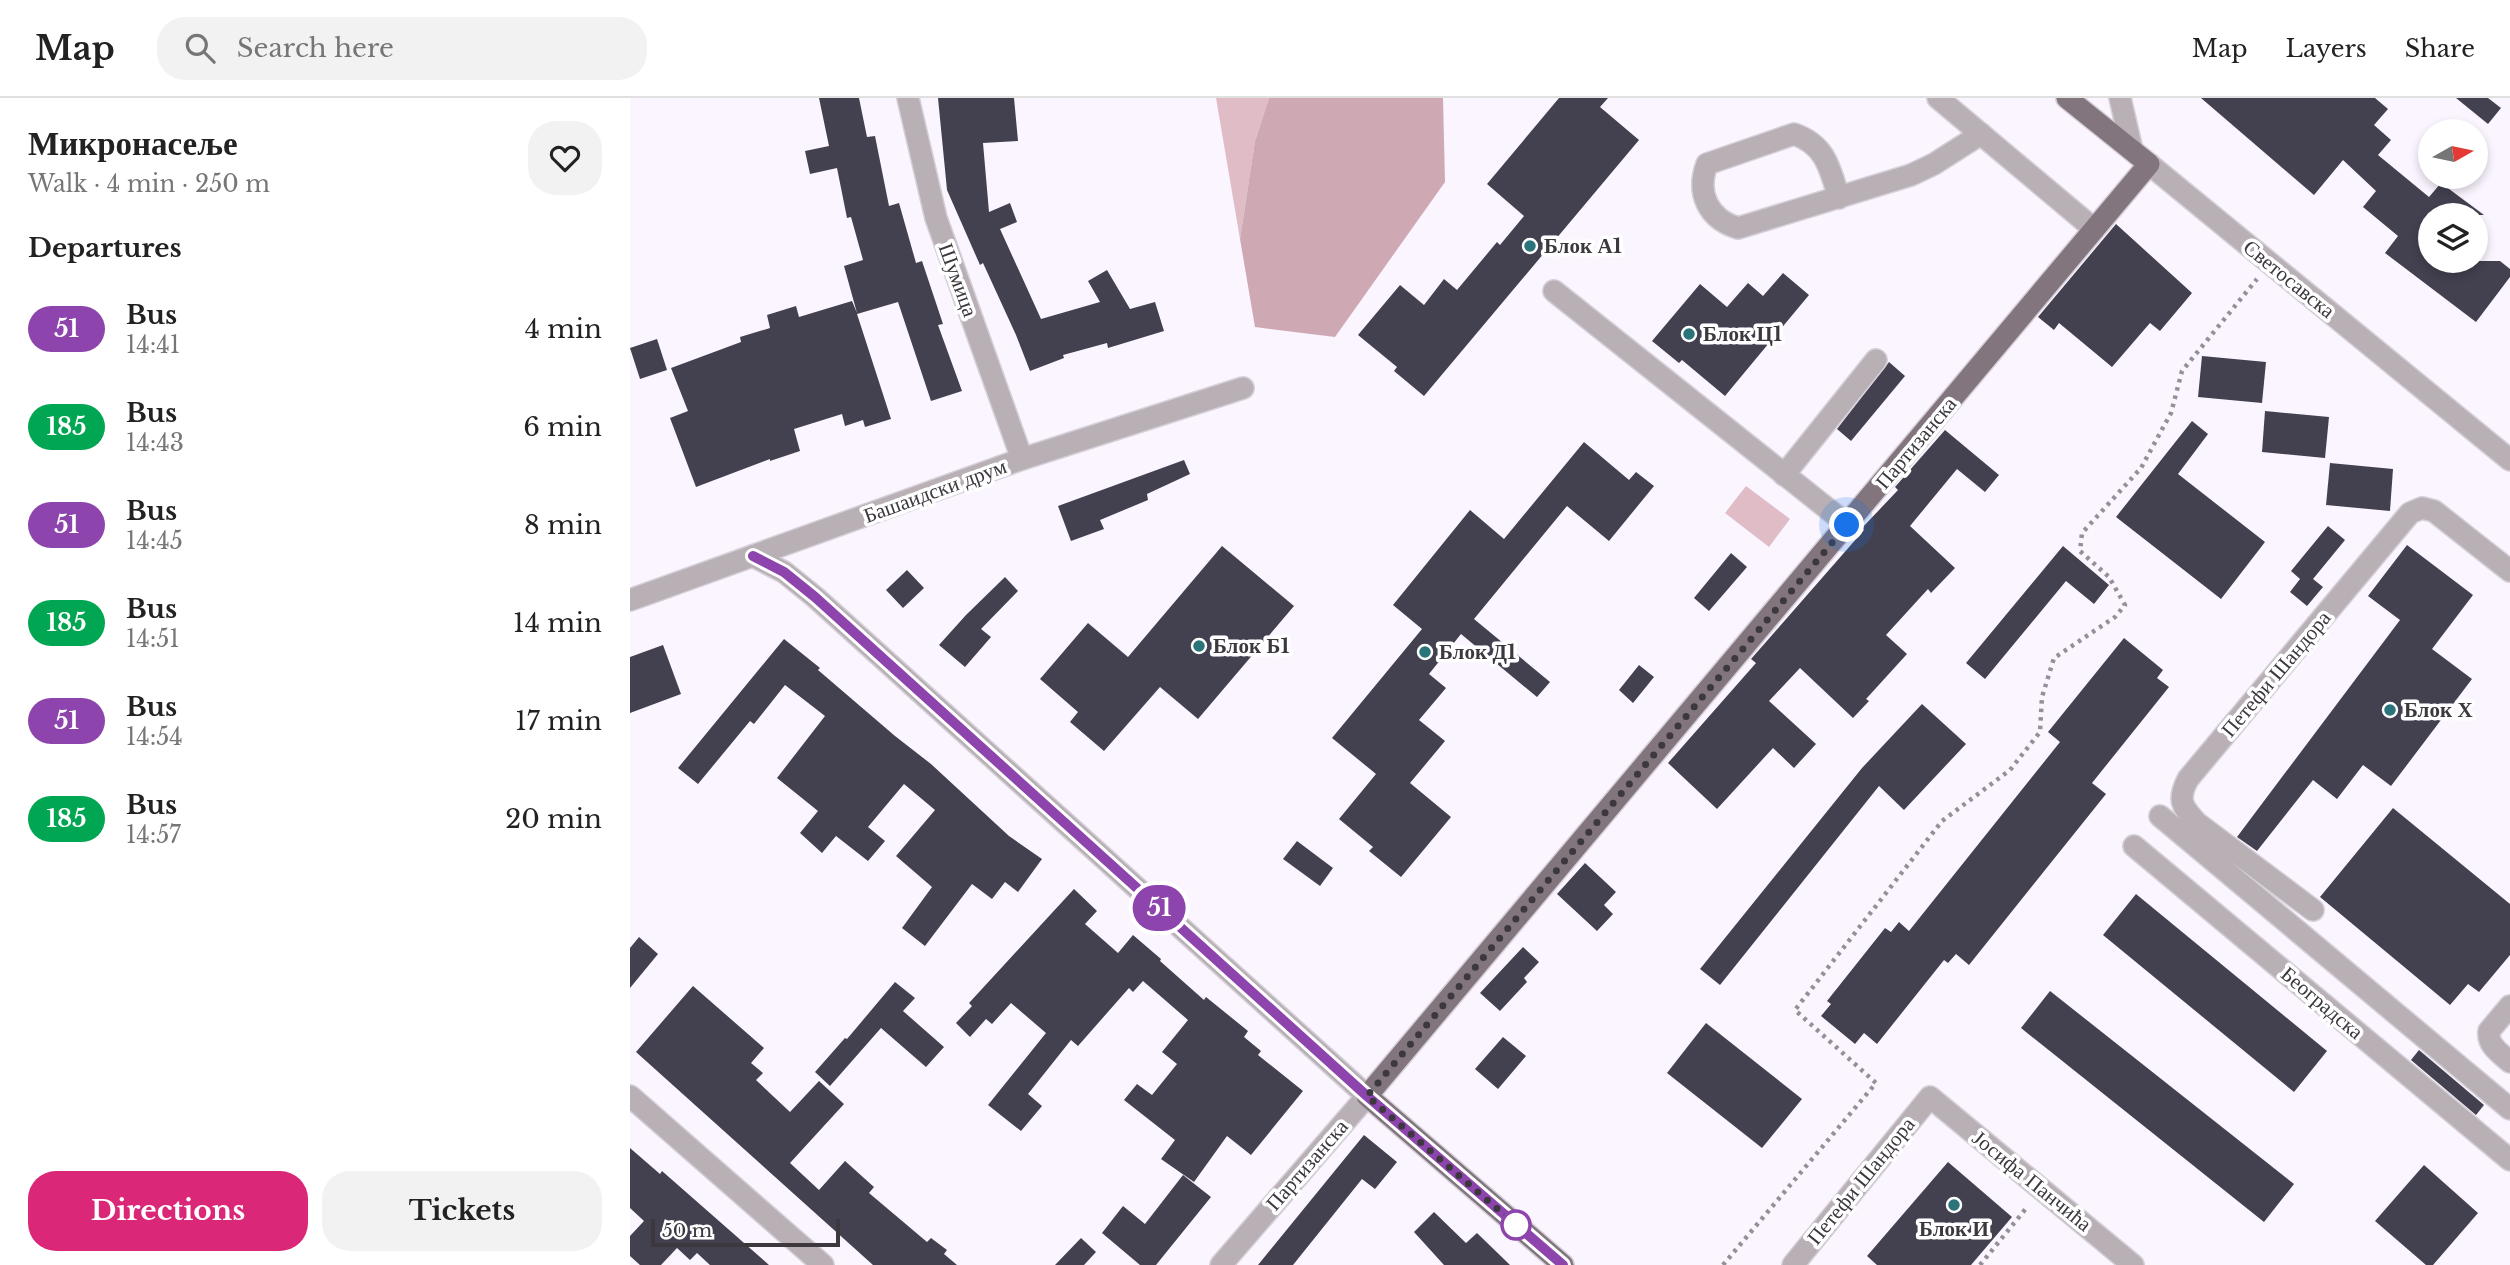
<!DOCTYPE html>
<meta charset="utf-8">
<style>
:root{--surface:#fff;--page:#f2f2f2;--text:#222;--muted:#767676;--line:#e0e0e0;--accent:#db2777}
body{margin:0;font-family:"Libre Baskerville",serif;background:var(--page);color:var(--text);height:100vh;display:flex;flex-direction:column;font-size:26px;white-space:nowrap}
*{box-sizing:border-box;margin:0}
p{font-size:23px;color:var(--muted)}
.icon{flex:none;width:38px;height:38px;fill:none;stroke:currentColor;stroke-width:2;stroke-linecap:round;stroke-linejoin:round}
.map{position:relative;flex:1;overflow:hidden}
.sheet{display:flex;flex-direction:column;background:var(--surface);width:630px}
.sheet>*{flex:none}
.badge{padding:0 14px;border-radius:23px;font-size:24px;line-height:46px}
.needle{width:46px;rotate:81deg}
.tools{position:absolute;left:1788px;top:21px;display:grid;gap:14px}
.tools a{display:grid;place-items:center;width:70px;height:70px;border-radius:50%;background:var(--surface);box-shadow:0 4px 10px #0003;font-size:35px}
.scale{position:absolute;left:21px;bottom:18px;width:189px;box-sizing:border-box;padding-left:7px;border:4px solid #3c383e;border-top:0;font-size:19px;line-height:24px;white-space:nowrap;color:#3c383e;-webkit-text-stroke:5px #fff;paint-order:stroke}
.you{position:absolute;width:35px;height:35px;margin:-18px;border:5px solid #fff;border-radius:50%;background:#1a73e8;box-shadow:0 0 0 10px #1a73e833}
.map>.badge{position:absolute;translate:-50% -50%;box-shadow:0 0 0 4px #fff}
h2{padding:0 28px;font-size:26px;line-height:63px}
.round{display:grid;place-items:center;flex:none;width:74px;height:74px;border-radius:28px;background:var(--page)}
.summary{display:flex;align-items:center;justify-content:space-between;height:119px;padding:0 28px}
h1{font-size:33px;font-weight:800;line-height:52px}
.primary-button{display:flex;gap:14px;margin-top:auto;padding:14px 28px}
.primary-button a{flex:1;height:80px;border-radius:28px;background:var(--accent);color:#fff;font-size:28px;font-weight:800;line-height:80px;text-align:center}
.primary-button a+a{background:var(--page);color:var(--text)}
ul{padding:0;list-style:none}
li{display:flex;align-items:center;gap:21px;height:98px;padding:0 28px}
li div{flex:1}
li b{display:block;font-size:26px}
li em{font-style:normal}
li .badge{min-width:77px;font-weight:700;text-align:center}
header{display:flex;align-items:center;gap:42px;box-sizing:border-box;height:98px;padding:0 35px;background:var(--surface);border-bottom:2px solid var(--line)}
header strong{font-size:33px}
nav{display:flex;gap:38px;margin-inline-start:auto;font-size:24px}
.search{width:490px;height:63px;background:var(--page);display:flex;align-items:center;gap:18px;box-sizing:border-box;padding:0 24px;border-radius:28px;color:var(--muted);font-size:26px}
main{display:flex;flex:1;min-height:0}
.map>svg:first-child{display:block}
.green{fill:#dfbcc6}
.forest{fill:#cea9b4}
.building{fill:#434150}
.lines{fill:none;stroke-linecap:round;stroke-linejoin:round}
.minor-casing{stroke:#d5cfd8;stroke-width:24}
.major-casing{stroke:#d5cfd8;stroke-width:24}
.path{stroke:#959098;stroke-width:4.5;stroke-dasharray:3.5 5;stroke-linecap:butt}
.minor{stroke:#b8b0b5;stroke-width:21}
.major{stroke:#82757e;stroke-width:21}
.line-casing{stroke:#fff;stroke-width:16}
.line{stroke:#8e44ad;stroke-width:10}
.walk{stroke:#3c383e;stroke-width:7;stroke-dasharray:0 12.6}
.poi-dot{fill:#2a747a;stroke:#fff;stroke-width:2.5}
.stop-dot{fill:#fff;stroke:#8e44ad;stroke-width:3.5}
.labels{text-anchor:middle;stroke-width:7;stroke-linejoin:round;paint-order:stroke}
.poi-label{font-size:21px;font-weight:bold;fill:#3c383e;stroke:#fff;text-anchor:start}
.street-label{font-size:21px;fill:#3c383e;stroke:#fff}
</style>
<header>
<strong>Map</strong>
<div class="search"><svg class="icon" aria-label="search" viewBox="0 0 24 24"><circle cx="10" cy="10" r="6"/><path d="M15 15l6 6"/></svg>Search here</div>
<nav><a>Map</a><a>Layers</a><a>Share</a></nav>
</header>
<main>
<section class="sheet">
<div class="summary"><div><h1>Микронасеље</h1><p>Walk · 4 min · 250 m</p></div><a class="round"><svg class="icon" aria-label="heart" viewBox="0 0 24 24"><path d="M12 20l-8-8c-3-5 5-10 8-4 3-6 11-1 8 4z"/></svg></a></div>
<h2>Departures</h2>
<ul>
<li><span class="badge" style="background:#8e44ad;color:#fff">51</span><div><b>Bus</b><p>14:41</p></div><em>4 min</em></li>
<li><span class="badge" style="background:#00a651;color:#fff">185</span><div><b>Bus</b><p>14:43</p></div><em>6 min</em></li>
<li><span class="badge" style="background:#8e44ad;color:#fff">51</span><div><b>Bus</b><p>14:45</p></div><em>8 min</em></li>
<li><span class="badge" style="background:#00a651;color:#fff">185</span><div><b>Bus</b><p>14:51</p></div><em>14 min</em></li>
<li><span class="badge" style="background:#8e44ad;color:#fff">51</span><div><b>Bus</b><p>14:54</p></div><em>17 min</em></li>
<li><span class="badge" style="background:#00a651;color:#fff">185</span><div><b>Bus</b><p>14:57</p></div><em>20 min</em></li>
</ul>
<div class="primary-button"><a>Directions</a><a>Tickets</a></div>
</section>
<div class="map">
<svg width="1880" height="1167" viewBox="0 0 1880 1167">
<rect width="100%" height="100%" fill="#fbf5ff"/>
<!-- green -->
<g class="green">
<polygon points="586,0 639,0 625,43 610,141"/>
<polygon points="1116,388 1160,421 1139,449 1095,415"/>
</g>
<!-- forest -->
<polygon class="forest" points="639,0 813,0 815,84 705,239 625,229 610,141 625,43"/>
<!-- building -->
<g class="building">
<polygon points="189,0 229,0 237,39 245,38 259,108 269,105 286,165 292,163 313,226 308,227 332,293 301,303 268,204 227,216 261,321 235,329 233,322 215,328 212,316 164,331 170,353 140,363 140,361 66,389 40,320 58,313 41,270 111,244 110,239 140,230 137,217 166,208 169,219 222,203 227,215 214,168 233,162 221,119 217,120 207,70 180,76 175,53 199,48"/>
<polygon points="308,0 384,0 388,43 353,45 359,114 380,105 387,124 370,131 411,221 470,204 458,183 477,172 500,211 525,204 534,233 478,250 477,245 433,257 434,260 400,273 386,237 353,165 350,167 317,92"/>
<polygon points="929,0 978,0 970,9 1009,42 794,298 764,273 767,269 728,237 770,187 794,207 814,181 827,192 867,144 870,147 894,118 857,86"/>
<polygon points="1571,0 1745,0 1758,11 1744,27 1761,42 1748,57 1799,99 1811,85 1854,117 1801,117 1801,163 1870,163 1880,171 1880,179 1846,224 1755,155 1768,138 1733,109 1746,93 1713,62 1684,97"/>
<polygon points="1826,0 1858,0 1871,10 1858,26"/>
<polygon points="1486,126 1562,195 1530,233 1520,225 1482,269 1429,225 1424,232 1408,219"/>
<polygon points="1153,175 1179,197 1095,298 1052,262 1049,265 1022,243 1070,186 1097,209 1118,185 1133,198"/>
<polygon points="27,241 37,272 10,281 0,250"/>
<polygon points="1572,258 1636,264 1632,305 1568,299"/>
<polygon points="1259,264 1275,278 1221,343 1207,331"/>
<polygon points="1635,313 1699,319 1695,360 1632,354"/>
<polygon points="1562,323 1578,336 1548,376 1635,444 1591,501 1486,419"/>
<polygon points="1315,332 1369,377 1355,394 1327,371 1280,428 1325,470 1301,495 1298,491 1256,537 1277,556 1236,601 1239,603 1223,620 1170,570 1139,603 1186,646 1164,670 1143,650 1087,711 1038,665 1126,565 1121,561 1234,432 1232,430 1268,392 1265,389"/>
<polygon points="954,344 999,382 1006,374 1024,388 979,443 937,408 844,521 920,584 907,599 831,536 799,576 816,590 789,622 815,643 780,685 821,719 771,779 739,753 743,749 709,721 746,676 702,640 792,531 763,507 840,412 874,441"/>
<polygon points="554,362 560,376 517,396 518,402 470,422 474,431 441,443 428,408"/>
<polygon points="1700,365 1763,371 1760,413 1696,407"/>
<polygon points="1698,428 1715,442 1683,481 1693,489 1677,508 1660,494 1670,481 1661,473"/>
<polygon points="1777,447 1843,497 1802,551 1842,581 1761,688 1733,667 1707,701 1683,682 1627,753 1607,739 1770,522 1738,498"/>
<polygon points="592,448 664,508 568,621 530,589 474,653 440,624 448,614 410,581 458,525 498,559"/>
<polygon points="1433,448 1479,487 1464,506 1436,483 1355,581 1336,565"/>
<polygon points="1101,455 1117,469 1079,513 1064,500"/>
<polygon points="277,472 294,490 273,510 256,492"/>
<polygon points="375,479 388,493 351,531 361,539 335,569 309,547 336,517"/>
<polygon points="1494,540 1533,572 1527,580 1539,589 1462,685 1476,696 1339,867 1326,856 1318,865 1314,862 1247,946 1234,935 1225,946 1191,918 1201,906 1197,903 1255,830 1261,834 1269,824 1279,833 1430,644 1418,634"/>
<polygon points="154,541 190,570 188,572 265,638 301,666 379,738 412,761 388,794 375,784 362,801 342,786 295,848 272,830 302,789 266,758 305,712 274,686 238,729 255,743 238,763 206,738 192,755 170,735 188,713 147,680 195,618 155,587 124,626 120,623 68,686 48,670"/>
<polygon points="33,547 51,596 0,615 0,559"/>
<polygon points="1009,567 1024,579 1003,605 989,592"/>
<polygon points="1292,606 1336,646 1274,712 1249,688 1090,887 1070,871 1232,670"/>
<polygon points="1763,710 1880,806 1880,857 1849,894 1838,886 1820,907 1690,799"/>
<polygon points="667,743 703,770 690,788 653,761"/>
<polygon points="955,765 986,794 974,807 983,816 967,833 927,796"/>
<polygon points="444,791 467,813 455,826 488,855 503,837 531,861 530,863 574,902 576,899 618,933 614,939 631,953 628,957 673,993 621,1057 597,1038 564,1084 531,1061 545,1042 494,1002 507,986 522,997 547,966 532,954 558,922 513,883 503,894 499,890 448,948 441,942 398,996 412,1008 391,1033 358,1007 416,935 381,905 362,926 356,921 340,939 326,925 342,908 339,905"/>
<polygon points="1506,796 1697,953 1664,994 1473,837"/>
<polygon points="9,839 28,856 0,890 0,850"/>
<polygon points="893,849 909,864 894,880 897,884 870,913 850,895"/>
<polygon points="265,884 285,900 273,913 314,949 296,969 251,930 200,988 185,974 215,940 217,941"/>
<polygon points="63,888 134,950 121,965 133,975 126,982 160,1014 189,983 214,1006 160,1065 189,1092 215,1063 244,1089 239,1095 297,1144 301,1140 317,1152 314,1156 327,1167 243,1167 6,954"/>
<polygon points="1420,893 1664,1086 1634,1124 1391,930"/>
<polygon points="1076,925 1172,1001 1132,1050 1037,975"/>
<polygon points="873,939 896,958 868,991 845,971"/>
<polygon points="1789,952 1854,1007 1846,1017 1781,962"/>
<polygon points="734,1037 767,1064 745,1091 732,1081 663,1167 628,1167"/>
<polygon points="0,1050 30,1076 32,1073 139,1167 80,1167 67,1155 60,1162 47,1150 31,1167 10,1167 0,1158 0,1138 14,1123 0,1110"/>
<polygon points="1318,1064 1382,1119 1341,1167 1247,1167 1237,1158"/>
<polygon points="1794,1067 1848,1115 1803,1167 1796,1167 1745,1123"/>
<polygon points="553,1077 581,1099 526,1167 510,1167 472,1135 493,1108 515,1126"/>
<polygon points="804,1114 836,1145 847,1135 880,1167 814,1167 784,1134"/>
<polygon points="451,1140 466,1154 454,1167 425,1167"/>
</g>
<g class="lines">
<!-- minor casing -->
<g class="minor-casing">
<g id="minor">
<polyline points="278,0 306,120 392,361"/>
<polyline points="1308,0 1464,131"/>
<polyline points="1490,0 1502,52"/>
<polyline points="1519,66 1880,362"/>
<path d="M 1209,100 C 1200,71 1196,47 1164,36 L 1077,66 C 1066,95 1078,121 1108,130 L 1281,77 L 1304,66 L 1351,36"/>
<polyline points="924,193 1218,427"/>
<polyline points="1154,377 1246,262"/>
<polyline points="123,458 154,474 185,499 737,998 591,1167"/>
<polyline points="0,502 392,361 613,290"/>
<polyline points="1530,718 1880,1011"/>
<polyline points="1504,748 1880,1062"/>
<path d="M 1683,812 L 1567,725 C 1552,709 1547,702 1558,681 L 1780,415 L 1792,410 L 1804,413 L 1880,473"/>
<path d="M 1880,908 L 1859,933 C 1857,947 1870,955 1880,964"/>
<polyline points="0,998 193,1167"/>
<polyline points="1163,1167 1300,999 1503,1167"/>
</g>
</g>
<!-- major casing -->
<g class="major-casing">
<polyline id="major" points="933,1167 737,998 1519,66 1437,0"/>
</g>
<!-- path -->
<g class="path">
<polyline points="1093,1167 1246,985 1165,912 1312,723 1380,672 1410,634 1412,599 1424,560 1485,519 1495,507 1479,479 1450,453 1452,435 1511,370 1541,315 1552,273 1627,181"/>
<polyline points="1350,1167 1398,1108"/>
</g>
<!-- minor -->
<use href="#minor" class="minor"/>
<!-- major -->
<use href="#major" class="major"/>
</g>
<g class="lines">
<!-- line casing -->
<g class="line-casing">
<polyline id="line" points="123,458 154,474 185,499 737,998 933,1167"/>
</g>
<!-- line -->
<use href="#line" class="line"/>
<!-- walk -->
<polyline class="walk" points="886,1127 737,998 1217,427"/>
</g>
<!-- markers -->
<g class="poi-dot">
<circle cx="900" cy="148" r="7"/>
<circle cx="1059" cy="236" r="7"/>
<circle cx="569" cy="548" r="7"/>
<circle cx="795" cy="554" r="7"/>
<circle cx="1760" cy="612" r="7"/>
<circle cx="1324" cy="1107" r="7"/>
</g>
<circle class="stop-dot" cx="886" cy="1127" r="14"/>
<g class="labels">
<!-- poi labels -->
<g class="poi-label">
<text x="914" y="155">Блок А1</text>
<text x="1073" y="243">Блок Ц1</text>
<text x="583" y="555">Блок Б1</text>
<text x="809" y="561">Блок Д1</text>
<text x="1774" y="619">Блок Х</text>
<text x="1324" y="1138" text-anchor="middle">Блок И</text>
</g>
<!-- street labels -->
<g class="street-label">
<text transform="translate(1659 181) rotate(39)" y="7">Светосавска</text>
<text transform="translate(328 182) rotate(70)" y="7">Шумица</text>
<text transform="translate(1286 345) rotate(-50)" y="7">Партизанска</text>
<text transform="translate(305 393) rotate(-20)" y="7">Башаидски друм</text>
<text transform="translate(1646 576) rotate(-50)" y="7">Петефи Шандора</text>
<text transform="translate(1692 905) rotate(40)" y="7">Београдска</text>
<text transform="translate(677 1067) rotate(-49)" y="7">Партизанска</text>
<text transform="translate(1231 1083) rotate(-51)" y="7">Петефи Шандора</text>
<text transform="translate(1402 1083) rotate(39)" y="7">Јосифа Панчића</text>
</g>
</g>
</svg>
<div class="tools">
<a><svg class="needle" viewBox="-14 -14 28 28"><path d="M0-13l5 13h-10z" fill="#e53935"/><path d="M0 13l5-13h-10z" fill="#767676"/></svg></a>
<a><svg class="icon" aria-label="layers" viewBox="0 0 24 24"><path d="M12 4l9 5-9 5-9-5zM3 14l9 5 9-5"/></svg></a>
</div>
<div class="scale">50 m</div>
<div class="you" style="left:1217px;top:427px"></div>
<b class="badge" style="left:529px;top:810px;background:#8e44ad;color:#fff">51</b>
</div>
</main>
